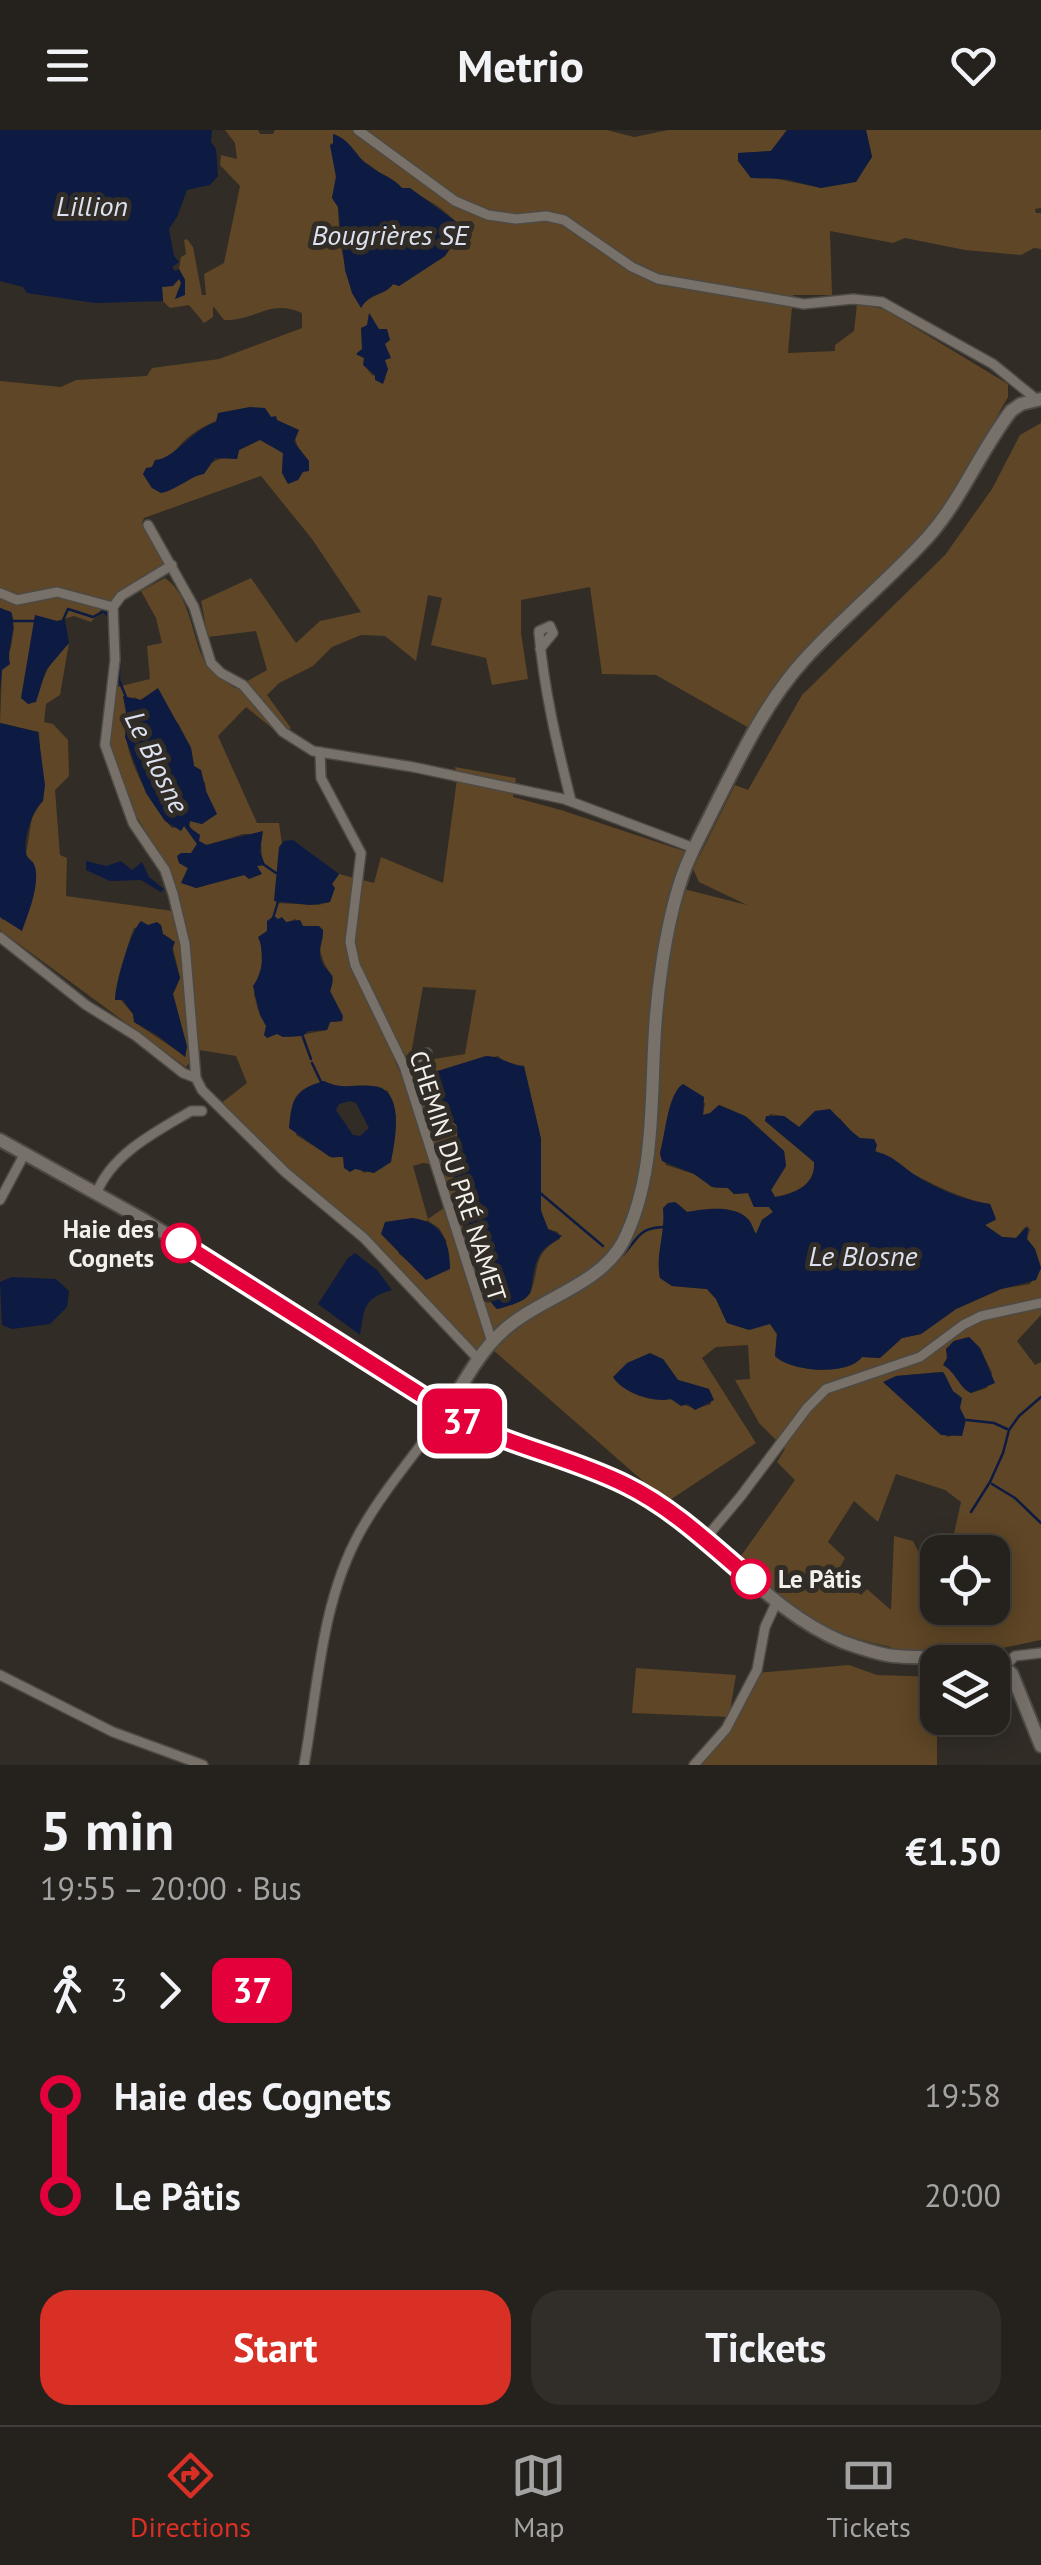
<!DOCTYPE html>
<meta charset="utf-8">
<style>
:root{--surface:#25211c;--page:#312e29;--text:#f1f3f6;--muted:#a3a3a3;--line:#423e3b;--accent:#d93025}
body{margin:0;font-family:"PT Sans",sans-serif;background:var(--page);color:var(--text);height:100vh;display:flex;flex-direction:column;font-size:38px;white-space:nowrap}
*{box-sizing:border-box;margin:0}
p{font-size:32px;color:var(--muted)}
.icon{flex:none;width:55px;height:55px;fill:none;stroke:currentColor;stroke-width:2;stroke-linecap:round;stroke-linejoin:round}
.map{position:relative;height:1635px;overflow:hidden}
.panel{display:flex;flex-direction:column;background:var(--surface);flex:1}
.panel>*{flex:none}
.badge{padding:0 20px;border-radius:15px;font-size:35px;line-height:65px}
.tools{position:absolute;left:920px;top:1405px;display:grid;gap:20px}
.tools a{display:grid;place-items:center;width:90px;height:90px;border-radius:20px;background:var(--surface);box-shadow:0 5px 25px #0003,0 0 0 2px var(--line);font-size:50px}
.map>.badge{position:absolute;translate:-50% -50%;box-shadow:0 0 0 5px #fff}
.legs{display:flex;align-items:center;gap:15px;height:110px;padding:0 40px;font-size:32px}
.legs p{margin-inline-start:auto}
.summary{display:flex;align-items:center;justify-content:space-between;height:170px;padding:0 40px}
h1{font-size:55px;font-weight:700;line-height:75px}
.cta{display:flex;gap:20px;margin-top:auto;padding:20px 40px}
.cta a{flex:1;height:115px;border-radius:30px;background:var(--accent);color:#fff;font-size:40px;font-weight:700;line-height:115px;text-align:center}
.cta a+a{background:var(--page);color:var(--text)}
ul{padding:0 40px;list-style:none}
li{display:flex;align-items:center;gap:35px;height:100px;font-size:38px}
li i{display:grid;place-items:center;width:15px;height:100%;margin:0 12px;background:currentColor}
li i::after{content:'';width:25px;height:25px;margin:-12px;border:8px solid;border-radius:50%;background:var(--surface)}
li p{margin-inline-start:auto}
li:first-child i{background:linear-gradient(#0000 50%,currentColor 0)}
li:last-child i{background:linear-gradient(currentColor 50%,#0000 0)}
header{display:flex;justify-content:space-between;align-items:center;height:130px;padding:0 40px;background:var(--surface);font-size:45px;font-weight:700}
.menu{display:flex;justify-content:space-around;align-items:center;height:140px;border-top:2px solid var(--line);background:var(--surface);font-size:28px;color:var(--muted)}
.menu a{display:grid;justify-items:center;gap:5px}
.menu .current{color:var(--accent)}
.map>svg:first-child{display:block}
.green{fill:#5e4626;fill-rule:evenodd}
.water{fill:#0d1a41;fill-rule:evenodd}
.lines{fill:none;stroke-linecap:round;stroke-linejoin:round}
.stream{stroke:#0d1a41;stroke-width:2.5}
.street-casing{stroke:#4d4a44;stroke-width:12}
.secondary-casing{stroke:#4d4a44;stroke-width:16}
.street{stroke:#77716a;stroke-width:9}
.secondary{stroke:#77716a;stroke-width:12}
.line-1-casing{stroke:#fff;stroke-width:22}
.line-1{stroke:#e4003a;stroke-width:15}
.stop-1-dot{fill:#fff;stroke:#e4003a;stroke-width:5}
.labels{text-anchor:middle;stroke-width:10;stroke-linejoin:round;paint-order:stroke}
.street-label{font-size:25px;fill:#f3f0ec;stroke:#312c26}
.stop-label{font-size:25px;font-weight:bold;fill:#f3f0ec;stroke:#312c26;text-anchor:end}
.water-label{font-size:28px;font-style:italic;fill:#dce2f1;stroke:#312c26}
</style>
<header><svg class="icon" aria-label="menu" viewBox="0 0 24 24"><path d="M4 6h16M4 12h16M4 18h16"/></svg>Metrio<svg class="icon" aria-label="heart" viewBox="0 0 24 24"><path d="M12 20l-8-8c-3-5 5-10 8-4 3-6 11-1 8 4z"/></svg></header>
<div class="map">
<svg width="1041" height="1635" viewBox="0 0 1041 1635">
<rect width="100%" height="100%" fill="#312c26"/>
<!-- green -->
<g class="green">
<path d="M 225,0 L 258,0 L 260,4 L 273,4 L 275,0 L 607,0 L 634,7 L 668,0 L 787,0 L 771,21 L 739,23 L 763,46 L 821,58 L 872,27 L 866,0 L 1041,0 L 1041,78 L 1035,79 L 1036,83 L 1041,83 L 1041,119 L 1034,118 L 1021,125 L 965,120 L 905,108 L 893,113 L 830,101 L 832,165 L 793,165 L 788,223 L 835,221 L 835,215 L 854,201 L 857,174 L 884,179 L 1008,254 L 1008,267 C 981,313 960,364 923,404 C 864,469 791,519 749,598 L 656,545 L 602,544 L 590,457 L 521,470 L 521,503 L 528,549 L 492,555 L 486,528 L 431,515 L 442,468 L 428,465 L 416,531 L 385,506 L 361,505 L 332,517 L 313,536 L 279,553 L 267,565 L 291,598 L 283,607 L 246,577 L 218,606 L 257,693 L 279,693 L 282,714 L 276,773 L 318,775 L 330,772 L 332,754 L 339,744 L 374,753 L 381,727 L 443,753 L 457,649 L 455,637 L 516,648 L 513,667 L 561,680 L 684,721 L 672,756 L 747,775 L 699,752 L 693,739 L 735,655 L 748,660 L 802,565 L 945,425 L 992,359 L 1020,305 L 1041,293 L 1041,1185 L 1017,1211 L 1035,1235 L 1041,1232 L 1041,1510 L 978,1523 L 892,1521 L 891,1517 C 818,1502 792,1479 738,1430 L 795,1350 L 777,1332 L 785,1319 L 759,1293 L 735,1250 L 750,1249 L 748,1215 L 716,1217 L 702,1228 L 756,1313 L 667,1372 L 492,1219 L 477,1227 L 382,1128 L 215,978 L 247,953 L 236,926 L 199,920 L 186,937 L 0,800 L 0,787 L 3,790 L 26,724 L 33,681 L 43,671 L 39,602 L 0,593 L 2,540 L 11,517 L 14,498 L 11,482 L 0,478 L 0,251 L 61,257 L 76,250 L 147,246 L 152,238 L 219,229 L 302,198 L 302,183 C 270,168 256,191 224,190 L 213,176 L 213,187 L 204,193 L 189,175 L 170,178 L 163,171 L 162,157 L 173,155 L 179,149 L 182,153 L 175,168 L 185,150 L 179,139 L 181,127 L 186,124 L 184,110 L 187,109 L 193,117 L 202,165 L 206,165 L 204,144 L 224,133 L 240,56 L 220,35 L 221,25 L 237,29 L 235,13 ZM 334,4 C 350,10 354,26 368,34 C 379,41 388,52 400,57 C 417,63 439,75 452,88 C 459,94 460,100 462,109 L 456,110 L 445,126 L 399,156 L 393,154 C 385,165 372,163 361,177 C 344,141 339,117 338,77 L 332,68 L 336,47 ZM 370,184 L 377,197 L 386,205 L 383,246 L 386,250 L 372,245 L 364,235 L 364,228 L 357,225 L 362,220 L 362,202 L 368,196 ZM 244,278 L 265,279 L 271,287 L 294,299 C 294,322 311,326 298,350 L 282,343 L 283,323 L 260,309 L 239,320 L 237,328 C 213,324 204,341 186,352 C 175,358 164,358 152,358 L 143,344 C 149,336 160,334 169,327 C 175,322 180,314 186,309 C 203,294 225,288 244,278 ZM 261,346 L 312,409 L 361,482 L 320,491 L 296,513 L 251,448 L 201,471 L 208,507 L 256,501 L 267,540 L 235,558 C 223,550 211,543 204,530 C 191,504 190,465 165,448 L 141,461 L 156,488 L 162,513 L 147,516 L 150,549 L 117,557 L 110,604 L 112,626 L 133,681 L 166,733 L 180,782 L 66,766 L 67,728 L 60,725 L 55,660 L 69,646 L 68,610 L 53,594 L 44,592 L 46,574 L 60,565 L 69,513 L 52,531 L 38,559 L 57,491 L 74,486 L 91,492 L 109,471 L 166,434 L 142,393 L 144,388 ZM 155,561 L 166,573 L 174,592 L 178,593 L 191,618 L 194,636 L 205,653 L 210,686 L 202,694 L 190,691 L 188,693 L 199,711 L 207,715 L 243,704 L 258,704 C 262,714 264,728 257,736 L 261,744 L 244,745 L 196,758 L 182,751 L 188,738 L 179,733 L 181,723 L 191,723 L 197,714 L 184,695 L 172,698 C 146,669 108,601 134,567 L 140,570 ZM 295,789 L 303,796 L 314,796 C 320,814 320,833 333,846 L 330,861 L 342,891 L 330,892 L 327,900 L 290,907 L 277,904 L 258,880 L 254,864 L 262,841 L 261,812 L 267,801 ZM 147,795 L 161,795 L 163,804 L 171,809 L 180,848 L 173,864 L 187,916 L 185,926 L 134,892 L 133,884 L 119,868 C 120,845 125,820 134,798 ZM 423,857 L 476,860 L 465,924 L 422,931 L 417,947 L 405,954 L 394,929 L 411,924 ZM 498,926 L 506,933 L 524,937 L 541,1009 L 541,1081 L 548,1099 L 558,1102 L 560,1109 C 532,1123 540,1139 530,1164 L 497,1179 C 472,1157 453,1063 453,1030 C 453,1019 459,1009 457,999 C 456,989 449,987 444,980 C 437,971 434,954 431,943 ZM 324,951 C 344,962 366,955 388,961 L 396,986 L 391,1032 L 364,1043 L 343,1026 L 333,1028 L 296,1005 L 306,958 ZM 705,973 L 703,985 L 711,983 L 719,975 L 747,987 L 784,1021 L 786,1036 L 771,1060 L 775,1067 C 795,1063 816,1055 814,1032 L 766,991 L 770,984 L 784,986 L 799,997 L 840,988 C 863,1021 949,1068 990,1074 L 996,1090 L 985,1095 L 1002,1107 L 1016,1108 L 1025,1097 L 1030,1099 L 1027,1109 L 1035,1119 L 1041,1138 L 1030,1154 L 1001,1159 L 956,1179 L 921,1204 L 902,1208 L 880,1228 L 862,1227 C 848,1246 791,1242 775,1226 L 777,1204 L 770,1194 L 727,1193 L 716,1169 L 707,1159 L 672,1156 L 660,1148 C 656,1125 666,1102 663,1078 L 677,1073 L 687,1082 C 717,1078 738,1080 756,1104 L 762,1090 L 773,1082 L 769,1077 L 754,1077 L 748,1063 L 734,1064 L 728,1058 L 716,1058 L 694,1044 L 666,1035 L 660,1021 L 673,976 ZM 423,1033 L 441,1036 L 451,1073 L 428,1089 L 413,1036 ZM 427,1090 L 439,1098 L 447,1112 L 410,1133 L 398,1123 ZM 969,1207 L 980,1218 L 992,1243 L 987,1258 L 971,1263 L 951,1239 L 946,1219 L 954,1211 ZM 663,1229 L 678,1250 L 709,1259 L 711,1274 L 695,1279 L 670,1269 ZM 940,1242 L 945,1244 L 960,1278 L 955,1305 L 947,1307 L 896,1246 ZM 896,1344 L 945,1360 L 961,1372 L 950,1422 L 992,1422 L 992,1478 L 938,1478 L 937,1427 L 919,1423 L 913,1411 L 894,1406 L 891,1480 L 867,1459 L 861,1465 L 836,1444 L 845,1428 L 828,1412 L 854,1371 L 878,1392 Z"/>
<polygon points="849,1535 877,1545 937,1547 937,1635 698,1635 729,1602 757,1543"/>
<polygon points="636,1538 736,1545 729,1587 632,1583"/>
</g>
<!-- water -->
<g class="water">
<polygon points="0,0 212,0 211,12 216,19 218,46 210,55 187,60 177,87 169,99 174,126 179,132 172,137 175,141 179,139 185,150 185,165 175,169 181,153 179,149 173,156 162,157 163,171 95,173 27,163 23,157 0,151"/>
<polygon points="787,0 866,0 872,27 856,52 821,58 785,49 751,48 738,31 738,23 771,21"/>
<path d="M 333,4 C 348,9 353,20 363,31 C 374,42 392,46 402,58 L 410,58 L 466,99 L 465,105 L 456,110 L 445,126 L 399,156 L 393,154 C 384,167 372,160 361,178 L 352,163 L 345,140 L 338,77 L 332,68 L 336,47 L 330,15 L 333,13 Z"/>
<polygon points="369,183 379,199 387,199 390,210 385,214 391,228 385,230 388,239 383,254 375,250 375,245 363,235 364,228 356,224 362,219 361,198 367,195"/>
<path d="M 250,277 L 265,278 L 271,287 L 276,286 L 277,290 L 299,300 L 294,312 L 309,331 L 309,341 L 303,342 L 298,350 L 288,354 L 282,343 L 283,323 L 260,310 L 239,320 L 237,329 L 215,328 L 204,344 C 189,346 177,360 161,363 L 152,358 L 143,344 L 146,338 L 152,337 L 155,330 C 175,329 191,300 216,292 L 218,283 Z"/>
<path d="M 0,478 L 11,482 C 18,498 6,517 10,534 L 2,540 L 0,560 Z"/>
<polygon points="35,485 57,491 65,490 69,513 46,540 36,572 28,574 21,568"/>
<polygon points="158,558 191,618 194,636 201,640 206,661 217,684 202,694 190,691 189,697 200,705 199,711 206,715 263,701 260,721 265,735 257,736 262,744 249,749 244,745 196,758 181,753 188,738 179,733 177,726 181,723 191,723 197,714 184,696 181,701 165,691 146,663 125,607 127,588 123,566 141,570"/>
<path d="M 0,593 L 38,602 L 45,655 L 43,671 C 32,682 23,708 26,723 C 28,731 33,729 35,737 C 40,755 28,784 22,801 L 0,787 Z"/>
<polygon points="293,710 339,744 332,754 335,758 330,772 310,775 274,771 279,717 284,711"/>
<polygon points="86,731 106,736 121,731 132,740 142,732 149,747 164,759 161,762 141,750 110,751 86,740"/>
<path d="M 274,786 L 278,789 L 282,787 L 286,792 L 300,790 L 303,796 L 319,796 L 323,800 C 324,808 319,817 320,825 C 322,844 339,839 330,861 L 343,886 L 342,891 L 330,892 L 327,900 L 308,901 L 303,906 L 283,907 L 277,904 L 267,908 L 264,905 L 266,896 L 260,885 L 253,856 C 263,842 265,823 258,807 L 267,801 L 267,791 Z"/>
<path d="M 141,791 L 148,795 L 157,792 L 161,795 L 163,804 L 175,812 L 172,820 L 180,848 L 173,864 L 187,917 L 185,927 L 157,905 L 134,892 L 133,884 L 123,870 L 115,870 C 115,854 130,802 141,791 Z"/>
<path d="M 486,926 C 500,926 509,935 524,936 L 541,1009 L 541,1081 L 548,1099 L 562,1106 C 554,1112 542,1118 538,1128 C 524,1162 545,1167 497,1179 C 478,1162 454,1067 453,1039 C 452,1024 461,1007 456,993 C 445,966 423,992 427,947 L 431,943 Z"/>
<path d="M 324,951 C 341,960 354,954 372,956 C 405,957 396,1009 391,1032 L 374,1043 L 355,1039 L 350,1042 L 344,1038 L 343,1027 L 330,1027 L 289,998 C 292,968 294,960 324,951 ZM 350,971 L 356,973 L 369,998 L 360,1006 L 353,1005 L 336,980 L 339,974 Z"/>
<path d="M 683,954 L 704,967 L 703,985 L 710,983 L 719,975 L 745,986 L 784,1021 L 786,1036 L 771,1060 L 775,1067 C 795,1064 816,1055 814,1032 L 765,991 L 766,986 L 784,986 L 799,997 L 815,981 L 830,979 L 852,1002 L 860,1008 L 874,1009 L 877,1015 L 875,1022 C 890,1023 903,1037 915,1045 C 936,1059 966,1071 990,1074 L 996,1089 L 985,1095 L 1002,1107 L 1016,1108 L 1028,1096 L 1027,1109 L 1035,1119 L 1041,1138 L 1036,1150 L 1001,1159 L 956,1179 L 921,1204 L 902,1208 L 880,1228 L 862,1227 C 848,1246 791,1242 775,1226 L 777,1204 L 770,1194 L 749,1200 L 727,1193 L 716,1169 L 707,1159 L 672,1156 L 660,1148 C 655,1125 666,1102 663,1078 L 668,1073 L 675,1072 L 687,1082 C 704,1079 734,1074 748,1089 C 752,1093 753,1099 756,1104 L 762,1090 L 773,1082 L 769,1077 L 754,1077 L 748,1063 L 734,1064 L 728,1058 L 712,1057 L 694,1044 L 662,1031 L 660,1024 C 665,1005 668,963 683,954 Z"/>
<path d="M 412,1088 C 441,1091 450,1112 450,1139 L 426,1150 L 381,1104 L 385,1092 Z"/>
<path d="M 355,1123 L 377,1140 L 392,1160 C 361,1169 365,1180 360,1205 L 318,1174 L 348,1128 Z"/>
<polygon points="12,1147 56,1149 69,1161 67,1177 50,1194 12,1199 2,1195 0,1152"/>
<path d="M 969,1207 L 980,1218 L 995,1253 L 971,1263 C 959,1258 956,1242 943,1235 L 947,1228 L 946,1219 L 954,1211 Z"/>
<path d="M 650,1223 L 663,1229 L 678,1250 L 709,1259 L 714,1270 L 695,1280 L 688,1274 L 681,1276 L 671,1269 C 653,1273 623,1263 613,1247 L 627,1233 Z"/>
<polygon points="943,1242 953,1261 962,1268 960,1278 966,1290 962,1306 941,1305 883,1252 896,1246"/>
</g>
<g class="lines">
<!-- stream -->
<g class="stream">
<polyline points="63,490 68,479 93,487 104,481 109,487 110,501"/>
<polyline points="12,491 34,491"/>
<polyline points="119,531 119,550 126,567"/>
<polyline points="263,734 276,743"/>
<polyline points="273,788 278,772"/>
<polyline points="303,907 311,929"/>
<polyline points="312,933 322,954"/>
<polyline points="435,976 456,993"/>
<polyline points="539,1062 603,1116"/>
<path d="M 623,1125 C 640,1106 639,1097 667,1097"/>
<polyline points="967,1290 994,1293 1007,1299"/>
<polyline points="992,1354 1015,1368 1041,1393"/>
<polyline points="971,1382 990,1352 1003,1323 1009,1300 1019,1286 1041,1267"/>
</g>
<!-- street casing -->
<g class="street-casing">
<g id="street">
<polyline points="358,0 455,71 488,85 516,89 546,86 564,90 632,137 658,149 804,174 853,169 882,172 993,234 1036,269"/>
<polyline points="148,395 194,477 211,533 221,543 243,555 283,602 313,621 413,637 564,669 694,718"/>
<polyline points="172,435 121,466 113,477 115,530 105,615 133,693 165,740 173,764 185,814 196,948 202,960 285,1042 364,1108 479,1230"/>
<polyline points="0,463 17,470 57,462 113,477"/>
<path d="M 540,519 L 553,503 L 550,496 L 539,501 L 539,503 C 544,560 557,615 571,671"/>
<polyline points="320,622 321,648 361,723 350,812 355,835 404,936 492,1212"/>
<polyline points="0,807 86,875 136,906 183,943 196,948"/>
<polyline points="404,936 427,923"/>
<path d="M 97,1062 C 113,1023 156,1002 191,981 L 202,981"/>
<polyline points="0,1070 25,1023"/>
<polyline points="705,1409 741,1366 807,1278 826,1259 920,1227 963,1195 981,1186 1041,1173"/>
<polyline points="1005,1536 1015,1526 1041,1523"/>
<polyline points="0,1545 113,1602 203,1635"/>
<path d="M 304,1635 C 318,1557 321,1472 360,1402 C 384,1359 418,1321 446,1281"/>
<polyline points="694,1635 726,1599 757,1540 765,1497 777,1471"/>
</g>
</g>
<!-- secondary casing -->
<g class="secondary-casing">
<g id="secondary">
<path d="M 0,1010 L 144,1090 L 459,1289 C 522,1321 595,1333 655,1371 C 721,1413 770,1482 843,1512 C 857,1517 872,1522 887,1525 C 919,1531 990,1520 1012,1544 L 1041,1616"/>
<path d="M 446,1281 C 463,1254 479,1222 503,1201 C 539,1168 599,1156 623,1112 C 653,1053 651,983 654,919 C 656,866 665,797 682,747 C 690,723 703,701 714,678 C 740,627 765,573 804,530 C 843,487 889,450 928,407 C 962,369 980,321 1011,281 L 1021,274 L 1041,269"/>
</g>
</g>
<!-- street -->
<use href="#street" class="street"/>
<!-- secondary -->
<use href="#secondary" class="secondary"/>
</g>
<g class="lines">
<!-- line-1 casing -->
<g class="line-1-casing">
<path id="line-1" d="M 181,1113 L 459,1289 C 513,1317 572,1328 626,1355 C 673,1378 711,1415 751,1449"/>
</g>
<!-- line-1 -->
<use href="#line-1" class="line-1"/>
</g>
<!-- markers -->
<g class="stop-1-dot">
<circle cx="181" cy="1113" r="18"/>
<circle cx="751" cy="1449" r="18"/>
</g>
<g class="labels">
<!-- street labels -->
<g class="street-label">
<text transform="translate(458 1046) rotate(72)" y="9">CHEMIN DU PRÉ NAMET</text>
</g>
<!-- stop labels -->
<g class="stop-label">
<text x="154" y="1108">Haie des<tspan x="154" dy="29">Cognets</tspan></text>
<text x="778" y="1458" text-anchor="start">Le Pâtis</text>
</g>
<!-- water labels -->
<g class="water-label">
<text x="92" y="86">Lillion</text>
<text x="390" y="115">Bougrières SE</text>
<text transform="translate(157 632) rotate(64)" y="10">Le Blosne</text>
<text x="863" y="1136">Le Blosne</text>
</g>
</g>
</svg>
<div class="tools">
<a><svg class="icon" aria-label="locate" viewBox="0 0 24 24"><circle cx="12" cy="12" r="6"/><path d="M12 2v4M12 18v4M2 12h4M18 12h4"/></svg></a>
<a><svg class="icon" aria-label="layers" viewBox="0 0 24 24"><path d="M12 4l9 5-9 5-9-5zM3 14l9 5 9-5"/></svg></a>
</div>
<b class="badge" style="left:462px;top:1291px;background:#e4003a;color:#fff">37</b>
</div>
<section class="panel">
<div class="summary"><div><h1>5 min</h1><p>19:55 – 20:00 · Bus</p></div><b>€1.50</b></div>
<div class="legs"><svg class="icon" aria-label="walk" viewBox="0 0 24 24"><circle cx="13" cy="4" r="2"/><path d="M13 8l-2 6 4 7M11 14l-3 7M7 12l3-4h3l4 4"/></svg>3<svg class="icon" aria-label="forward" viewBox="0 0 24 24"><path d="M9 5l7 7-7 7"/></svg><b class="badge" style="background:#e4003a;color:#fff">37</b></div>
<ul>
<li><i style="color:#e4003a"></i><b>Haie des Cognets</b><p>19:58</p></li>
<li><i style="color:#e4003a"></i><b>Le Pâtis</b><p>20:00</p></li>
</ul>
<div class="cta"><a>Start</a><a>Tickets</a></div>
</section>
<nav class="menu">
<a class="current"><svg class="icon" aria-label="directions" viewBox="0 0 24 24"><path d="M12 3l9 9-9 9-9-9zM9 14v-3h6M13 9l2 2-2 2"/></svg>Directions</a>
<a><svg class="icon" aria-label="map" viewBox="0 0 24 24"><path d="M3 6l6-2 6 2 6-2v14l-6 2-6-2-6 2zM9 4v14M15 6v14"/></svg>Map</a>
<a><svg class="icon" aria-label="tickets" viewBox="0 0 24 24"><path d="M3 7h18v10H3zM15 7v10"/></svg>Tickets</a>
</nav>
